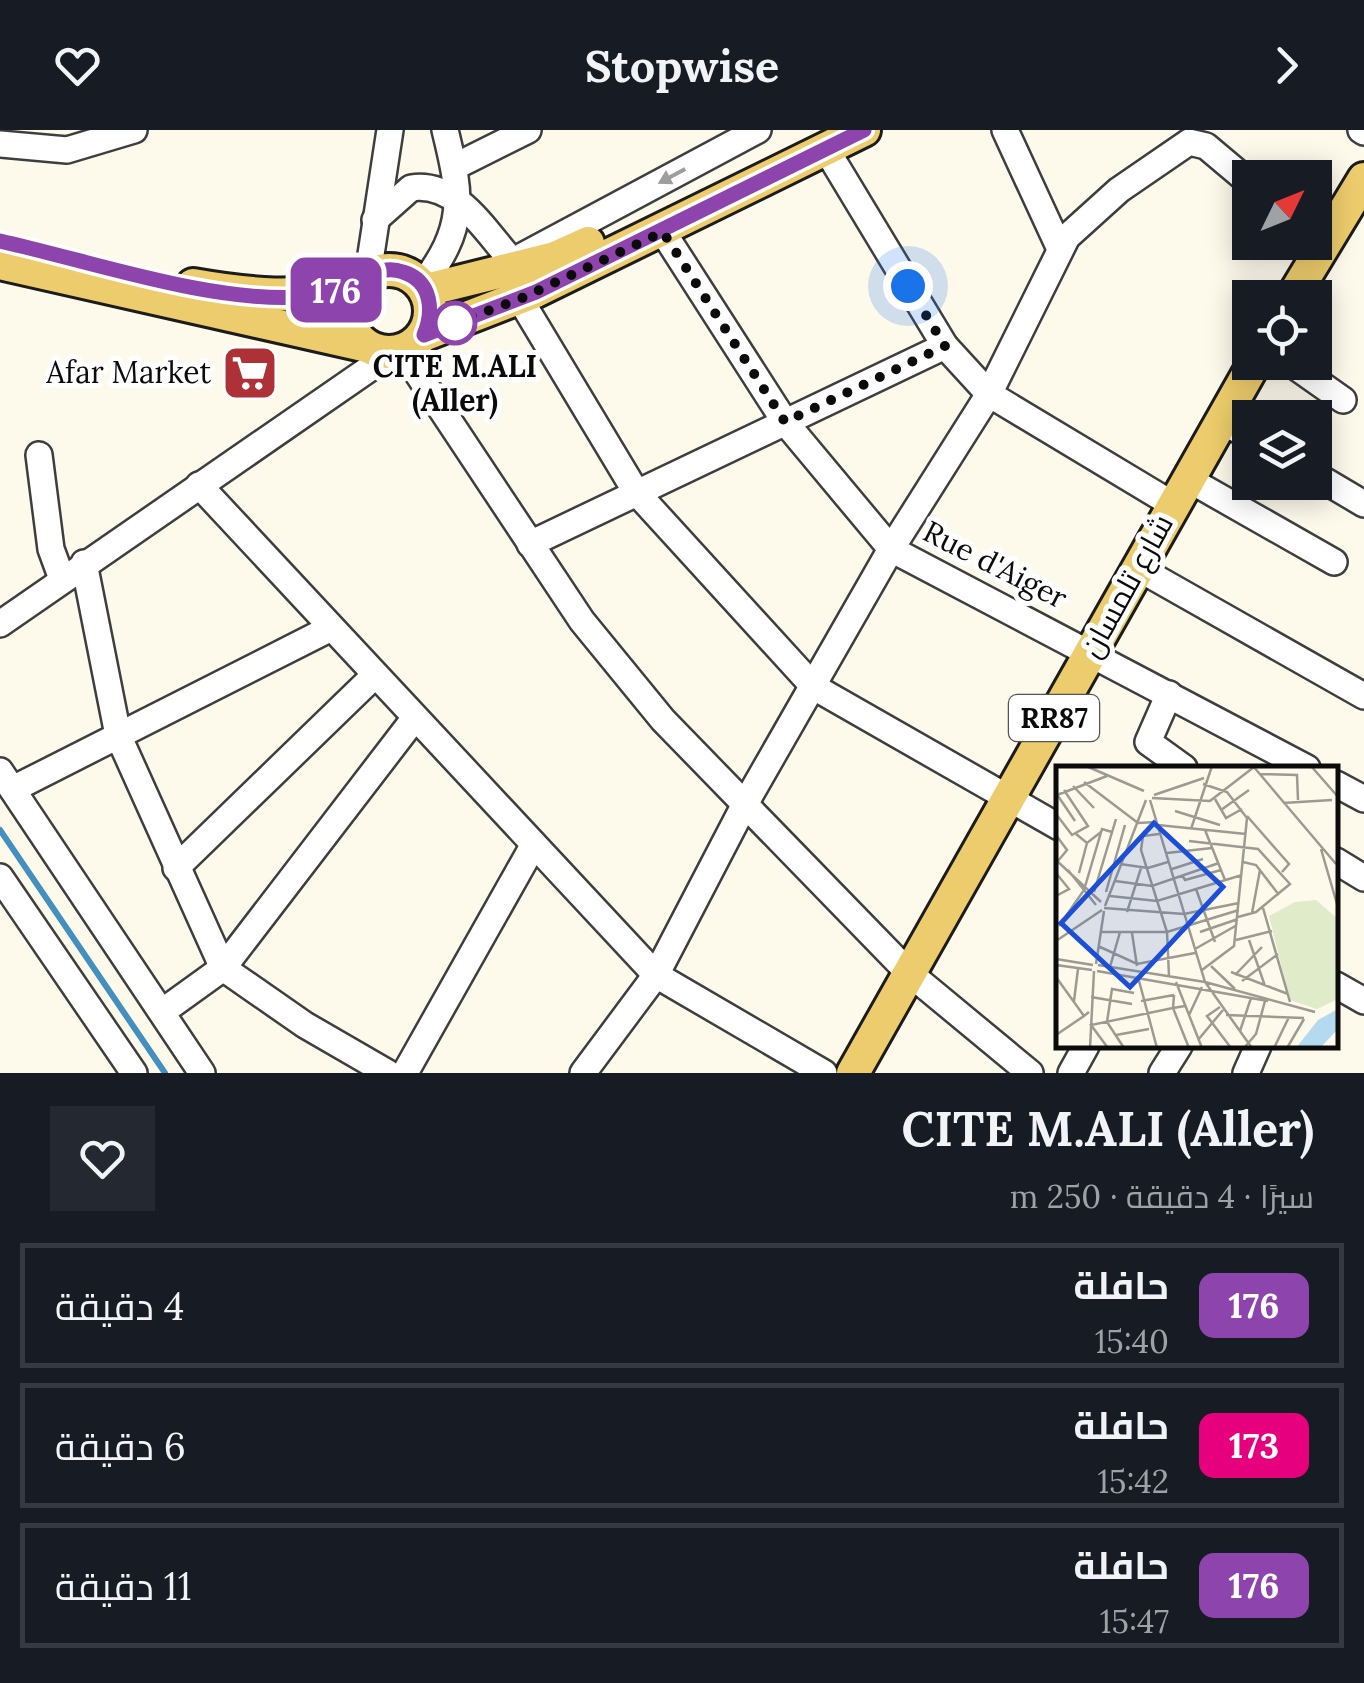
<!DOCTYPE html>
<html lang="ar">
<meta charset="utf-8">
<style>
:root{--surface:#171b24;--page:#242831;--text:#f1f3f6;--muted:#9ea1a6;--line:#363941}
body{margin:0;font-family:Lora,Cairo,serif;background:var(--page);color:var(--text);direction:rtl;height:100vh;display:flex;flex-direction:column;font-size:38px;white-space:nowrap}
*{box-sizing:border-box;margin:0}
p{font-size:32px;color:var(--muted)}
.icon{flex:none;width:55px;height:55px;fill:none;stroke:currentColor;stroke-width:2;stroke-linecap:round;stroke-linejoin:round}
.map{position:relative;height:943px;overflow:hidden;direction:ltr}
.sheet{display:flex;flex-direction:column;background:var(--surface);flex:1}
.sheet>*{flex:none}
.badge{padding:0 20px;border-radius:15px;font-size:35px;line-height:65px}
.needle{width:65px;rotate:47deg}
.fabs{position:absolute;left:1232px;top:30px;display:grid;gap:20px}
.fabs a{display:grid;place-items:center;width:100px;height:100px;border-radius:0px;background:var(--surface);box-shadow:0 5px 25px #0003;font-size:50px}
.you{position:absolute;width:50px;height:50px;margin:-25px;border:8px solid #fff;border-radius:50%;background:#1a73e8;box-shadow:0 0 0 15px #1a73e833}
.map>.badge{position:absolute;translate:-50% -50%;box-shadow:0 0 0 5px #fff}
.round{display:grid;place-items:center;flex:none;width:105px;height:105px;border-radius:0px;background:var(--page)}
.head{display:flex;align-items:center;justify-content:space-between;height:170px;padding:0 50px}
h1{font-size:48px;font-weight:800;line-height:75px}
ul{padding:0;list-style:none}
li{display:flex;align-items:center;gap:30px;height:125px;margin:0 20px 15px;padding:0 30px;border:5px solid var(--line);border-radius:0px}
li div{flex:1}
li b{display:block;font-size:38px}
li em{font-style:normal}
li .badge{min-width:110px;font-weight:700;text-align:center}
header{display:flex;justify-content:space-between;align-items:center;height:130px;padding:0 50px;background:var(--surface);font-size:45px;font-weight:800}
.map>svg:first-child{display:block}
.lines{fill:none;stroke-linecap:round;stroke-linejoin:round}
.stream{stroke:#428fc0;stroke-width:6}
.building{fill:url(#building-cross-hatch)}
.minor-casing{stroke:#3e3e3e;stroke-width:30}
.major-casing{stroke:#1c1c1c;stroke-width:38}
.minor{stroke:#fff;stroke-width:25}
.major{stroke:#eccc6c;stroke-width:32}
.oneway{fill:#9d9d9d}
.line-casing{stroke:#fff;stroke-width:22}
.line{stroke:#8e44ad;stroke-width:15}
.walk{stroke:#0b0b0b;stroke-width:10;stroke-dasharray:0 18}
.stop-dot{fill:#fff;stroke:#8e44ad;stroke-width:5}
.labels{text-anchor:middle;stroke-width:10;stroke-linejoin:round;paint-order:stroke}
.shield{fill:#fff;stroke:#545454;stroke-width:2.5}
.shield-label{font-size:28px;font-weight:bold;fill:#0b0b0b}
.stop-label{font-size:30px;font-weight:bold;fill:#0b0b0b;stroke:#fff}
.poi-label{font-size:30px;fill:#0b0b0b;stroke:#fff;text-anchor:end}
.street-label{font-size:30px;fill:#0b0b0b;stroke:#fff}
.inset-road{fill:none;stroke:#9c9a91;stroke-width:2.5}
.view{fill:#1d4ed8;fill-opacity:0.15;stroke:#1d4ed8;stroke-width:5}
.inset-edge{fill:none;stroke:#0b0b0b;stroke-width:5}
</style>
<header><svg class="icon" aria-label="forward" viewBox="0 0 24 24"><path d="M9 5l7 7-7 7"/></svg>Stopwise<svg class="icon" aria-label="heart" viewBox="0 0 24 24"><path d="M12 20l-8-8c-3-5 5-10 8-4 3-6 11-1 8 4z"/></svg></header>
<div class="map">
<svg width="1364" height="943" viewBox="0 0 1364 943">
<defs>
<pattern id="building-cross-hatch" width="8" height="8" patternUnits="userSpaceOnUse" patternTransform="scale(2.5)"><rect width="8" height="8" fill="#524c48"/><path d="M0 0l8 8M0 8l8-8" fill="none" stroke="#66615e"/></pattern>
</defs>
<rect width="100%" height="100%" fill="#fdf9eb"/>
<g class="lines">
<!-- stream -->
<polyline class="stream" points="0,700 165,943"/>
</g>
<!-- building -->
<polygon class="building" points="248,218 264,223 264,232 273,233 268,255 255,258 226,252 231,230 240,232"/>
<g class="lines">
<!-- minor casing -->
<g class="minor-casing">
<g id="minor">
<polyline points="1005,0 1060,119"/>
<polyline points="1361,0 1364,2"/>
<polyline points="0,14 67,20 134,0"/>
<polyline points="826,19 945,216 989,264 1172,374"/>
<polyline points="454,37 528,0"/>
<path d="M 375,90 L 411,58 C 457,51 485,101 512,131"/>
<polyline points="663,102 785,292 891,419 1307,638"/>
<polyline points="515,130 758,0"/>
<polyline points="368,144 390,0"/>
<path d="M 422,155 C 466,97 462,69 445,0"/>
<polyline points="520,169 636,362 814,557 1059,697"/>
<polyline points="402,220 582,491 663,590 908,842 1030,943"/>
<polyline points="1289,232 1343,270"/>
<polyline points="1222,291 1250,307"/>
<polyline points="39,325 51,419 62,449"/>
<polyline points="1315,345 1364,374"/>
<polyline points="1188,349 1334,432"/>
<polyline points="199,355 656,845 824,943"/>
<polyline points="530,414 945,216"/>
<polyline points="84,433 118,605 223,838 305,895 388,943"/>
<polyline points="1138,438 1364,566"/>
<polyline points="0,494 392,223"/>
<polyline points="1169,564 1148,612 1184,638"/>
<polyline points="0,641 202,943"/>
<polyline points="1336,654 1364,669"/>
<polyline points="13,659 331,498"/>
<polyline points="1336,731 1364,748"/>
<polyline points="176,738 374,546"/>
<polyline points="0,747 134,943"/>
<polyline points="1336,855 1364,871"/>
<polyline points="162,882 223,838 414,589"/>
<polyline points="405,943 533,716"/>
<polyline points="583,943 656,845 745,674 891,419 989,264 1067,107 1119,60 1189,12 1206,16 1250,53"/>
<polyline points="1071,943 1086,916"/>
<polyline points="1162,943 1179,916"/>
<polyline points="1246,943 1258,916"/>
</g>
</g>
<!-- major casing -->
<g class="major-casing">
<g id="major">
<polyline points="0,133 367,216"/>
<circle cx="389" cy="181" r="41"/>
<path d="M 193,155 C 250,165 299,170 356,155"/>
<polyline points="426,160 555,128 588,113"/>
<polyline points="1292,168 1364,49"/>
<polyline points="423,205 536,161 864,0"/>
<polyline points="853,943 1255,232"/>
</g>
</g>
<!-- minor -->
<use href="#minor" class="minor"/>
<!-- major -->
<use href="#major" class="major"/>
</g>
<!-- one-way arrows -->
<defs><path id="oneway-solid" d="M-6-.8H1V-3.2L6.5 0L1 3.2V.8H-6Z" transform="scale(2.5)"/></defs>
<use class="oneway" href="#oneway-solid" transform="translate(672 46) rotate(152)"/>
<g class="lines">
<!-- line casing -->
<g class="line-casing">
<path id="line" d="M 0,111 C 90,131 211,173 302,167 C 318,166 340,162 354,156 C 372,148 381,134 403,142 C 432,151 434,181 424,205 L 536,162 L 864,0"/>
</g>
<!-- line -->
<use href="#line" class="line"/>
<!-- walk -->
<polyline class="walk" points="455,193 520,169 663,102 785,292 945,216 908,156"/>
</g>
<!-- icons -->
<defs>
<g id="supermarket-square" transform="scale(2.875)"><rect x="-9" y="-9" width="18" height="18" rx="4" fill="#ad3137" stroke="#fff"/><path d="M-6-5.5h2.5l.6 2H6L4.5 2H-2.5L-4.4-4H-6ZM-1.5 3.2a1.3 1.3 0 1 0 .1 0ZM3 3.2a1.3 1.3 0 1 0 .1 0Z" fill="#fff"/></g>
</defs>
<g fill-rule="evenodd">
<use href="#supermarket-square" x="250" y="243"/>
</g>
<!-- markers -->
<circle class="stop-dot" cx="455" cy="193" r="20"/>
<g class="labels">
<!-- shield labels -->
<rect class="shield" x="1009" y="565" width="90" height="46" rx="8"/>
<g class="shield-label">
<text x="1054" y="598">RR87</text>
</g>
<!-- stop labels -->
<g class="stop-label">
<text x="455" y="247">CITE M.ALI<tspan x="455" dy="34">(Aller)</tspan></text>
</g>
<!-- poi labels -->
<g class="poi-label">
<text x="211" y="253">Afar Market</text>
</g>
<!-- street labels -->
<g class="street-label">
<text transform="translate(995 435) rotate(27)" y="10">Rue d'Aiger</text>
<text transform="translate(1127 456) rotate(-61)" y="10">شارع تلمسان</text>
</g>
</g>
<!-- overview -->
<g transform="translate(1056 636)">
<rect width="282" height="282" fill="#fdf9eb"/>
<path d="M 260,134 L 283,154 L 282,233 L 261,243 L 234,234 L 213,150 L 239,136 Z" fill="#e0ecc9"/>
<path d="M 282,243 L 282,263 L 265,281 L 240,282 L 262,254 Z" fill="#b4daf0"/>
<path class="inset-road" d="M 30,0 L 88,25M 197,0 L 280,98M 255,0 L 283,32M 204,8 L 241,9 L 242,34M 28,16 L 82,57 L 100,56M 17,20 L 38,42M 0,27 L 19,55M 1,29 L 51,10M 98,29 L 148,12M 96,32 L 154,35 L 198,1M 159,33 L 170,52 L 186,43M 94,34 L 149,216 L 196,282M 227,37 L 276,34M 165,44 L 193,24M 119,45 L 164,59M 0,48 L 16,69 L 32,60 L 8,24M 191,50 L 233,98 L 226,106M 102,59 L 190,68M 135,63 L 156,0M 149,64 L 169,114M 20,68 L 31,77 L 45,66M 103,68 L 87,70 L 85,84 L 111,166 L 113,210M 0,69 L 11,84 L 2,95M 133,75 L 202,83 L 234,118 L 200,146 L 182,151M 265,83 L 283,145M 111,87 L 156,82M 0,94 L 45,136M 187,96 L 200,99 L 223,129M 64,98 L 92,102 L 112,96M 116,103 L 147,93M 12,104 L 40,139M 0,107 L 13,123 L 0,130M 23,107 L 31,77M 126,109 L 129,114 L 165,104M 59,115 L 96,120 L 163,97M 140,123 L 159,176M 38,126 L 60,53M 50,126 L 69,59M 54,130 L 101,135 L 186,109M 49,140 L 90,34M 48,142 L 128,148 L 183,137M 207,142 L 234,236M 71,146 L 85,102M 196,147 L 204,104M 3,160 L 28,124 L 46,63 L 56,66M 44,166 L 111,166 L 183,144M 144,166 L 182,153M 76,167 L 81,200M 180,174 L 216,165M 193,174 L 209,220M 0,175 L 46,144M 42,180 L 81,198 L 139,187M 139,183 L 181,159M 0,193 L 37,199M 40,198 L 48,145M 0,199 L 36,204M 42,199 L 149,216 L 259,246M 155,200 L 179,223M 54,201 L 64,166M 146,204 L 178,180 L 191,52 L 171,26 L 147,18M 41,205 L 212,235M 175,206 L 232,228M 179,209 L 206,181M 0,211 L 28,250 L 33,246M 82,211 L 101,282M 186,215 L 222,188M 120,216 L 146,282M 35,231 L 76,238M 18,235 L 22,203M 85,235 L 118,229M 129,240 L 117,242 L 133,282M 164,241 L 151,250 L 175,282M 133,249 L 146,221M 170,249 L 248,252M 184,265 L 195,232M 0,269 L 28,250M 60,269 L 93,263M 142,274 L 167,244M 34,282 L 38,205M 52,282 L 35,259 L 117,242 L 118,229M 68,282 L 51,256 L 56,223 L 78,227M 188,282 L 200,268 L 209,235M 218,282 L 233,251M 231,282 L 248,253"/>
<path class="view" d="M 98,57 L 167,121 L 74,221 L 5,157 Z"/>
<rect width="282" height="282" class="inset-edge"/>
</g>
</svg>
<div class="fabs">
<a><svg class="needle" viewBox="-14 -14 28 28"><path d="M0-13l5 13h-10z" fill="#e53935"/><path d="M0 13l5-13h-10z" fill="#9ea1a6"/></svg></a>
<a><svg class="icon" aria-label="locate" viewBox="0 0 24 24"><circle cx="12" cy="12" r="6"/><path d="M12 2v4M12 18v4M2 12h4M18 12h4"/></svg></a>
<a><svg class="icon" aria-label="layers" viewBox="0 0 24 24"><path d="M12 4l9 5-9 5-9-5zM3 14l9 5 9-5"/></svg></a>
</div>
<div class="you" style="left:908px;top:156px"></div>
<b class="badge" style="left:336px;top:160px;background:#8e44ad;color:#fff">176</b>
</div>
<section class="sheet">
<div class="head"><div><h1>CITE M.ALI (Aller)</h1><p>سيرًا · 4 دقيقة · 250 m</p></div><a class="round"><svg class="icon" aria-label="heart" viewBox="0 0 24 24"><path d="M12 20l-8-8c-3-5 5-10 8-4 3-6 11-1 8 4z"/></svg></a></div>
<ul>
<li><span class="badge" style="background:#8e44ad;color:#fff">176</span><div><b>حافلة</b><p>15:40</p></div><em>4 دقيقة</em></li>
<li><span class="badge" style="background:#e6007e;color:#fff">173</span><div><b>حافلة</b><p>15:42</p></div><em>6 دقيقة</em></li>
<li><span class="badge" style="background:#8e44ad;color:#fff">176</span><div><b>حافلة</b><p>15:47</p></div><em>11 دقيقة</em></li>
</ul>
</section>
